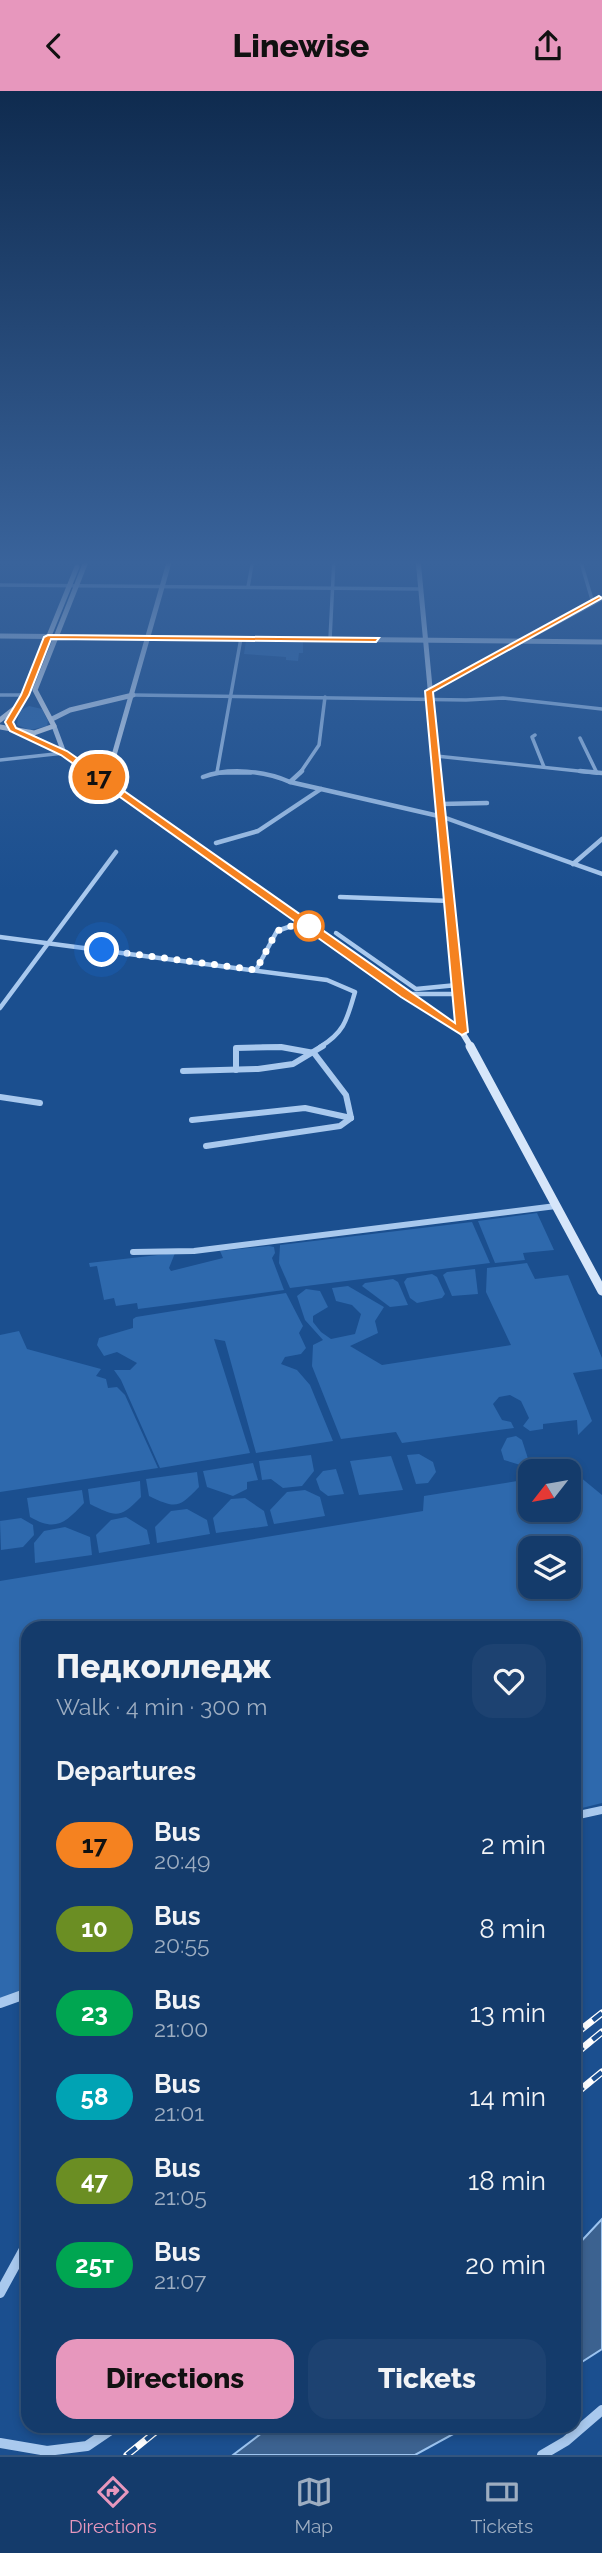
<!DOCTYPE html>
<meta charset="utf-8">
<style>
:root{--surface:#143b6b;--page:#1d4271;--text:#f1f3f6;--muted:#9dadc1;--line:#33557e;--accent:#e797bd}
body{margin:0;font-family:Raleway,sans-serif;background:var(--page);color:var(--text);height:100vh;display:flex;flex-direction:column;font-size:26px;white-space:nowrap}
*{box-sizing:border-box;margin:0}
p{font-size:23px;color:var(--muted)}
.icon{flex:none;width:38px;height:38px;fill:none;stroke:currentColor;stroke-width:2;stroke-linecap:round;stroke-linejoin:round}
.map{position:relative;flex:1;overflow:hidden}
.drawer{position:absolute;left:21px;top:1530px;width:560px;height:812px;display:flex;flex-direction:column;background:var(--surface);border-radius:21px;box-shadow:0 4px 10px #0003,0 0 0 2px var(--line)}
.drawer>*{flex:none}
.badge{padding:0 14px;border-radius:23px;font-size:24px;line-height:46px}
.needle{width:46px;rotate:239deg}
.controls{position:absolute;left:518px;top:1368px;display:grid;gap:14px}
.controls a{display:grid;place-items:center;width:63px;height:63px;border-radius:14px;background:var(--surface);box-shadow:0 4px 10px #0003,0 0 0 2px var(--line);font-size:35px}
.you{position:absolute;width:35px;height:35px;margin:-18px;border:5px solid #fff;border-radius:50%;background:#1a73e8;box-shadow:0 0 0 10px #1a73e833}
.map>.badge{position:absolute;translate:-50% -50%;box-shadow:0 0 0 4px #fff}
h2{padding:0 35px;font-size:26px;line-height:63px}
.round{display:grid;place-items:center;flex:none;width:74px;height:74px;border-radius:21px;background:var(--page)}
.headline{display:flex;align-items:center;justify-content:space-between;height:119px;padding:0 35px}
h1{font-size:33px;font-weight:800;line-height:52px}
.cta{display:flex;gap:14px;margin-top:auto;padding:14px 35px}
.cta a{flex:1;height:80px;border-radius:21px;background:var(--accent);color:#111;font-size:28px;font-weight:800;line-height:80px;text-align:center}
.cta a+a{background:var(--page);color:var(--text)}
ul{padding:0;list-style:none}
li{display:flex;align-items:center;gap:21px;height:84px;padding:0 35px}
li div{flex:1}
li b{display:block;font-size:26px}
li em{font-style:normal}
li .badge{min-width:77px;font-weight:700;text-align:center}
header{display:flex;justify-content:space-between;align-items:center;height:91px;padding:0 35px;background:var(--accent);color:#111;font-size:32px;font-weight:800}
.tab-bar{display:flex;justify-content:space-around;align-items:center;height:98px;border-top:2px solid var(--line);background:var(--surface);font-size:19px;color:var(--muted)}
.tab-bar a{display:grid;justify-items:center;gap:4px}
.tab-bar .selected{color:var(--accent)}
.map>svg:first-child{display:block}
.green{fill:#2e69ad;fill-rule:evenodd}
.water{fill:#3c6290;stroke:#9cc4f0;stroke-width:2}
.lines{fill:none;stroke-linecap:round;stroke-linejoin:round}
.street-far4{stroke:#a9c9ee;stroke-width:3.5}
.street-far3{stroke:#a9c9ee;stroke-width:4.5}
.street-far2{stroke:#a9c9ee;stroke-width:6}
.street-far1{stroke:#a9c9ee;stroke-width:8}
.street{stroke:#a9c9ee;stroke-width:10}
.secondary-far2{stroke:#d6e6fa;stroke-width:5}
.secondary-far1{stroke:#d6e6fa;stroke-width:6}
.secondary{stroke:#d6e6fa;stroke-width:9}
.primary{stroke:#f0f6ff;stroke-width:5}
.rail-casing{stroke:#fff;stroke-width:7}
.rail{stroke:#1b4f8f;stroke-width:4.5;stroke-dasharray:12;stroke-linecap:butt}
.line{fill:#f58220;stroke:#fff;stroke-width:2}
.walk{stroke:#fff;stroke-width:7;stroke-dasharray:0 12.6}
.stop-dot{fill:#fff;stroke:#f58220;stroke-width:3.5}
</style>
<header><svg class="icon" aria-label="back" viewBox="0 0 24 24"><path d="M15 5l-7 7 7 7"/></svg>Linewise<svg class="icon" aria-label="share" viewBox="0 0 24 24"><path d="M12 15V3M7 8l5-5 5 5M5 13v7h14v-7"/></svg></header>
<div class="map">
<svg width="602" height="2364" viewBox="0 0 602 2364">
<rect width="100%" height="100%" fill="#1b4f8f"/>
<!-- green -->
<g class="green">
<polygon points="246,550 303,551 303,562 299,562 298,570 286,569 286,566 244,563"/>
<polygon points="29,615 42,618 48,630 47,635 30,639 17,634 19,620"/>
<polygon points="537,1122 554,1159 523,1162 525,1169 495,1172 478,1130"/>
<polygon points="472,1131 490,1172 290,1197 279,1172 280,1154"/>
<polygon points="269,1155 274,1156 275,1162 272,1167 284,1199 138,1218 137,1212 116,1215 114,1207 104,1209 97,1175 90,1176 89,1172 175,1162 169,1177 171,1180 223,1167 220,1160"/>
<polygon points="527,1172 535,1188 568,1184 602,1267 602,1278 573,1282 592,1330 578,1344 577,1329 543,1333 543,1338 530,1340 523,1335 529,1327 521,1310 510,1304 499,1306 493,1313 502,1329 511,1331 514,1337 402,1352 396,1341 341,1348 312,1275 313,1254 323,1249 305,1229 297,1205 306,1198 320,1200 328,1216 313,1225 313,1231 321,1241 331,1248 355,1243 361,1223 352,1214 336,1210 332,1197 348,1195 384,1216 375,1230 378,1242 350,1255 382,1274 511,1254 486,1201 487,1177"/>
<polygon points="475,1178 478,1203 452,1205 443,1184 447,1181"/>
<polygon points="432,1183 437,1186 445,1203 442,1207 417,1212 410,1207 404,1191 407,1187"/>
<polygon points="393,1188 398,1191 408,1214 390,1216 362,1195 365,1192"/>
<polygon points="286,1202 303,1235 299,1242 306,1257 301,1263 285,1266 281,1273 297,1279 310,1294 333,1350 256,1362 225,1250 214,1248 250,1362 160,1377 121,1289 114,1279 130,1279 137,1272 117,1261 104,1265 97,1254 99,1247 133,1237 133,1228 136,1226"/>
<polygon points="19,1240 27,1258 101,1278 96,1285 106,1288 108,1297 117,1296 125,1304 158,1377 0,1401 0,1244"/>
<polygon points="516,1345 522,1349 530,1374 527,1376 504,1369 501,1359 507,1347"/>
<polygon points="419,1363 433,1371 436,1381 428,1392 416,1393 407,1364"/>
<polygon points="311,1364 314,1380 302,1395 283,1397 271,1388 262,1389 259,1370"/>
<polygon points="391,1365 403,1399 359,1404 350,1370"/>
<polygon points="253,1372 258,1389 247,1391 247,1398 233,1405 207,1396 203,1380"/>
<polygon points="336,1378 344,1403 328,1405 320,1399 316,1388 323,1380"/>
<path d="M 197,1381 L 199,1396 C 179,1417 176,1418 149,1405 L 146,1388 Z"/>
<path d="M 569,1381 L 574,1381 L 602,1404 L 602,1712 L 574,1719 L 574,1536 L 28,1536 L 28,1898 L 0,1908 L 0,1490 L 423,1420 L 424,1405 L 530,1388 L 530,1419 L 569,1419 ZM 530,1458 L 569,1458 L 569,1496 L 530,1496 Z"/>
<path d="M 140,1390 L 141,1406 C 120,1428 116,1426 90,1413 L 88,1398 Z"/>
<path d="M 82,1399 L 84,1412 C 65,1432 56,1441 30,1426 L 27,1407 Z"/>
<polygon points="305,1399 320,1406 325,1425 274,1433 270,1419 287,1401"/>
<polygon points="245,1407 264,1420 268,1435 216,1442 213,1427 231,1408"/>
<polygon points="187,1418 207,1429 210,1443 157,1452 155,1436 171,1420"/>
<polygon points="126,1426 147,1439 150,1453 99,1462 96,1444 111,1429"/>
<polygon points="21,1427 33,1434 34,1444 23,1456 1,1459 0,1430"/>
<polygon points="65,1436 90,1446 92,1464 35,1472 34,1452 44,1440"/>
</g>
<!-- water -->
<g class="water">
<polygon points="602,2128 602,2258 574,2276 574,2158"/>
<polygon points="271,2335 271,2334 468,2335 415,2364 233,2364"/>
</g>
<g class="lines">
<!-- street-far4 -->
<g class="street-far4">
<polyline points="580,468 593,512"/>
<polyline points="0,494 420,498"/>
<polyline points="248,496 253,468"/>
<polyline points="330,548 334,468"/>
<polyline points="0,604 25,604"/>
<polyline points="133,604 466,609 503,607 602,618"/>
<polyline points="535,644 532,646 544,676"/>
<polyline points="580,647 597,682"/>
<polyline points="436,665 597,682"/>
<polyline points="0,669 64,662"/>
<polyline points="217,681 241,547"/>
<polyline points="219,682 251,682"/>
<polyline points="300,682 319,654 325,606"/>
</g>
<!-- street-far3 -->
<g class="street-far3">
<polyline points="580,680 602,682"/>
<path d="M 203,686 C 229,676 265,680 290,691"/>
<polyline points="321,698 443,726 602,783"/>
<polyline points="441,713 487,712"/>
<polyline points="216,752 258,740 321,698 290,691 302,680"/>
<polyline points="573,773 602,748"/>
<polyline points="340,806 451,810"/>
<polyline points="336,842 416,898 457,894"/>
<path d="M 0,846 L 327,889 L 355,901 C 347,928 345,941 320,956"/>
<polyline points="256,879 277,840 303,831"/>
<polyline points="407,903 458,903"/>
<polyline points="0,917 116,761"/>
<polyline points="262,956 276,956"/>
</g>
<!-- street-far2 -->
<g class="street-far2">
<polyline points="236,979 236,957 281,956 314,962 346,1004 351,1027"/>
<polyline points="183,980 258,978 293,973 323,955"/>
<polyline points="0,1006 40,1012"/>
<polyline points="192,1029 305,1017 351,1027"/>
<polyline points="206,1055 340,1035 351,1027"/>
<polyline points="133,1161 194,1160 556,1115"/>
</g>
<!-- street-far1 -->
<polyline class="street-far1" points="574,1725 602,1719"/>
<!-- street -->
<g class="street">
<polyline points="0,1912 28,1902"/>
<polyline points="0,2202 28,2151"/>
<polyline points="0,2352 47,2360"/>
<polyline points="45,2364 47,2360 87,2355 118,2334"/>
<polyline points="542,2364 566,2350 602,2319"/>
</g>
<!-- secondary-far2 -->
<g class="secondary-far2">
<polyline points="418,468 438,682"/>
<polyline points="0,545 602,551"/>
<polyline points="429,600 602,507"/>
<polyline points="52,628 70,619 133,604"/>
<polyline points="54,635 64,662"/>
<polyline points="24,642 64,662 92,682"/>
<polyline points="109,682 170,468"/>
</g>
<!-- secondary-far1 -->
<g class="secondary-far1">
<polyline points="89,680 462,941 471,956"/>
<polyline points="438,680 462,941"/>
<polyline points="100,687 110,680"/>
</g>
<!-- secondary -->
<polyline class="secondary" points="470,955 602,1200"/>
<!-- primary -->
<g class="primary">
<polyline points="0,629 14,618"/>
<polyline points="0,636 34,642 54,635 35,599 87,468"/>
<polyline points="13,638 9,631 25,604 77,476"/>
</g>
<!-- rail casing -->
<g class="rail-casing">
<g id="rail">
<polyline points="574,1944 602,1922"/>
<polyline points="574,1964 602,1941"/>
<polyline points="574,2004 602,1981"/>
<polyline points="127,2364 164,2334"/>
</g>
</g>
<!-- rail -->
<use href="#rail" class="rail"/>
</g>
<!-- sky -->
<linearGradient id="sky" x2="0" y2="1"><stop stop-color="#0f2b4f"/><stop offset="0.59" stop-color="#39639b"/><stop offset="1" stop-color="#39639b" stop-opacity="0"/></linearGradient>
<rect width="602" height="799" fill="url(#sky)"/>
<!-- line -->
<polygon class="line" points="599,505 602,507 433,601 468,941 462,944 401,906 61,664 10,640 5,631 21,604 44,546 48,544 379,547 376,551 51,548 29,604 13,631 16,637 67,660 455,932 425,600"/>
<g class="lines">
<!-- walk -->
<polyline class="walk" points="102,859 256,879 277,840 303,831 309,835"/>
</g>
<!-- markers -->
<circle class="stop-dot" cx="309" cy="835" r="14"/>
</svg>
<div class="controls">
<a><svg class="needle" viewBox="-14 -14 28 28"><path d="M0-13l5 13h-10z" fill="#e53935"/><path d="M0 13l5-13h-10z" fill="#9dadc1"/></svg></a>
<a><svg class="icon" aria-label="layers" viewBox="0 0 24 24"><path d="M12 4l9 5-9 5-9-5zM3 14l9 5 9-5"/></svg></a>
</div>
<div class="you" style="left:102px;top:859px"></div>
<b class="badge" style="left:99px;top:686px;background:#f58220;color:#111">17</b>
<section class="drawer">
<div class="headline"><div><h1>Педколледж</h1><p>Walk · 4 min · 300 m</p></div><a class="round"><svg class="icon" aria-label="heart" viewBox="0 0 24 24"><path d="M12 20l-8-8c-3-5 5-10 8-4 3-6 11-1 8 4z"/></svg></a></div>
<h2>Departures</h2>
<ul>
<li><span class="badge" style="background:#f58220;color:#111">17</span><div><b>Bus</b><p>20:49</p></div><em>2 min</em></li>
<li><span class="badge" style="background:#6b8e23;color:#fff">10</span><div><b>Bus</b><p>20:55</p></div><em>8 min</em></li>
<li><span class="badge" style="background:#00a651;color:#fff">23</span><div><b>Bus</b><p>21:00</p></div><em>13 min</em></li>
<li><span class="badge" style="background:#00a3b4;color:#fff">58</span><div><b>Bus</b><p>21:01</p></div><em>14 min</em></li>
<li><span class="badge" style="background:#6b8e23;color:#fff">47</span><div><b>Bus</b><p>21:05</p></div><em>18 min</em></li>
<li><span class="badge" style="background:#00a651;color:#fff">25т</span><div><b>Bus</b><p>21:07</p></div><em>20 min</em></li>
</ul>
<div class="cta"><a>Directions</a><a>Tickets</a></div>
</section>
</div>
<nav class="tab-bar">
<a class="selected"><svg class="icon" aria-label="directions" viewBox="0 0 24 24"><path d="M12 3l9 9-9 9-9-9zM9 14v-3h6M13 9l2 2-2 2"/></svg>Directions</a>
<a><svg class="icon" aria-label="map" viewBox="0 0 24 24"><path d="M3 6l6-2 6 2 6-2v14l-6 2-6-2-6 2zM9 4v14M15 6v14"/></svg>Map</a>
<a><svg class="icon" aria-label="tickets" viewBox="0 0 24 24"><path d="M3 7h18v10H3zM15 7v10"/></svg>Tickets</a>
</nav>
